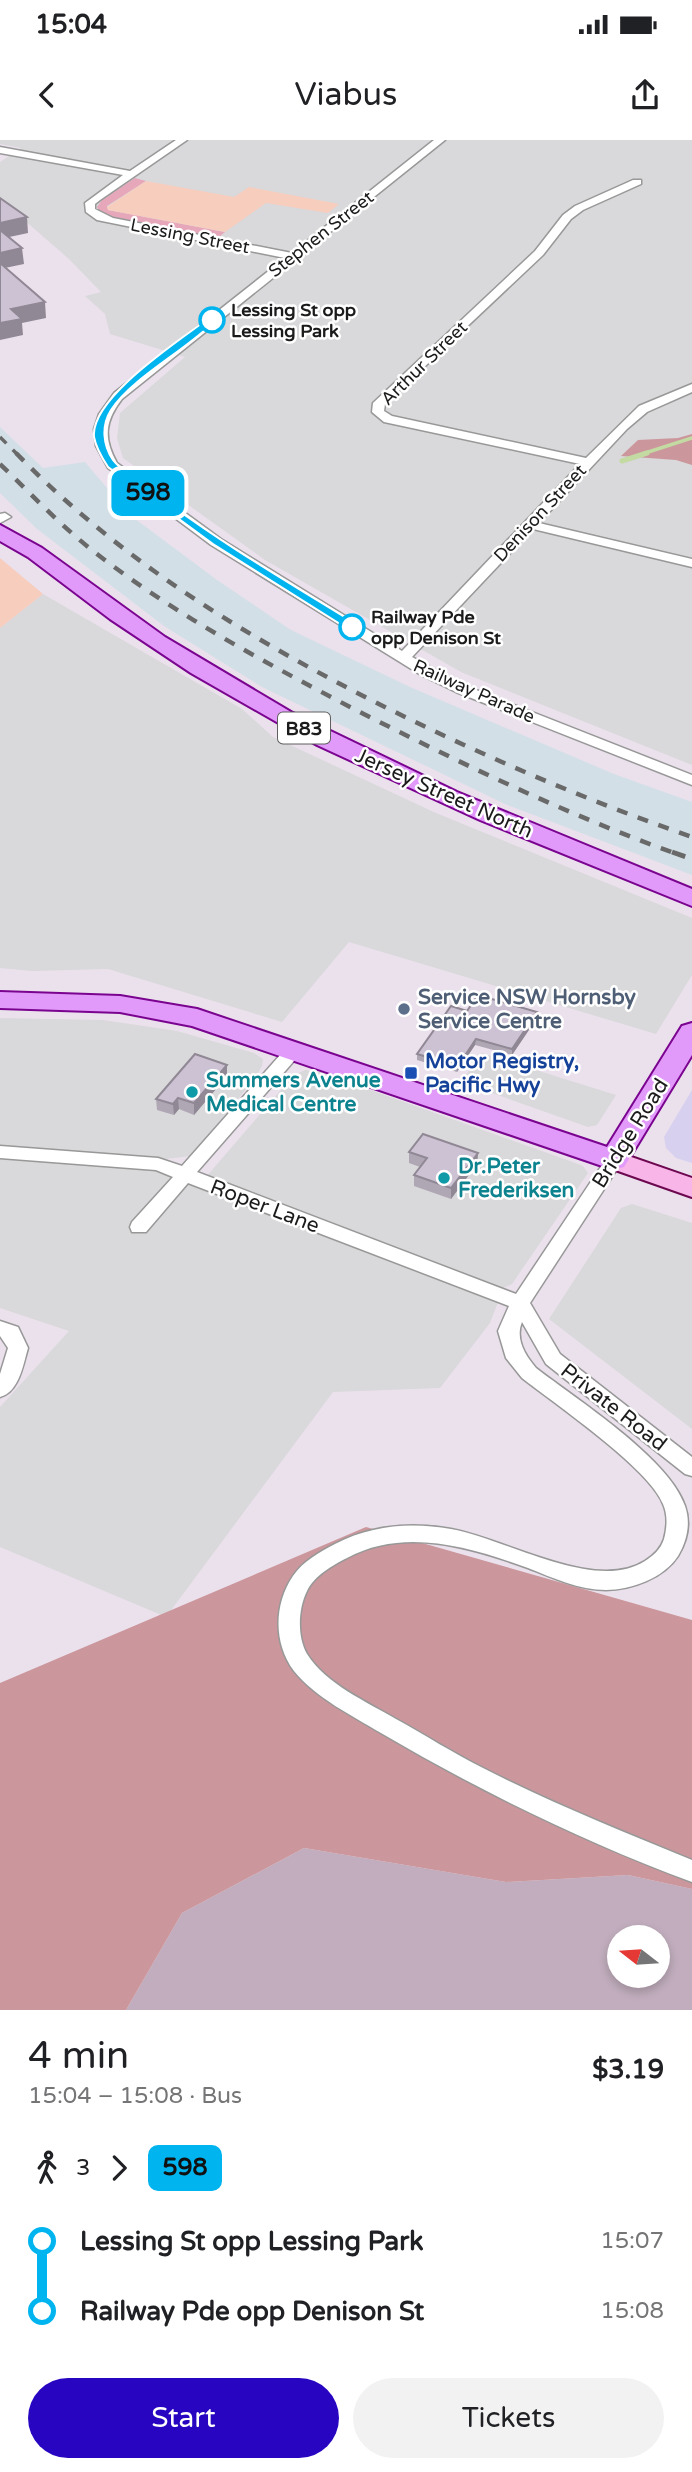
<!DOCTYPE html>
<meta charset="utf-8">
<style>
:root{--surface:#fff;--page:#f2f2f2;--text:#202124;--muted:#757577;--accent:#2806c1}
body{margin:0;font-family:"Varela Round",sans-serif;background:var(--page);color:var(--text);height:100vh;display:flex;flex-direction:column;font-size:26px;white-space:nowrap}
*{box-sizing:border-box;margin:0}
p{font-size:23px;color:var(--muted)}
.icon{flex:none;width:38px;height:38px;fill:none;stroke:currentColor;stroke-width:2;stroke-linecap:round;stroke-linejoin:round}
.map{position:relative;height:1870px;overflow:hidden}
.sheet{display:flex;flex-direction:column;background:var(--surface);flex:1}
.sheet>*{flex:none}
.badge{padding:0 14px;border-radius:10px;font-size:24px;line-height:46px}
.needle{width:46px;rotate:287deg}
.buttons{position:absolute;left:607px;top:1785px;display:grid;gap:14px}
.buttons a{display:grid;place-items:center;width:63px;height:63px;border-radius:50%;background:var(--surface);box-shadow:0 4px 10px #0003;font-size:35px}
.map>.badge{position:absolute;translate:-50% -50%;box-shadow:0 0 0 4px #fff}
.legs{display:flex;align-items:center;gap:10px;height:77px;padding:0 28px;font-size:23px}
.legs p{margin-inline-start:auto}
.summary{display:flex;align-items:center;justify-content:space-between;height:119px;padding:0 28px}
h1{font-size:38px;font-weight:600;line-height:52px}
.primary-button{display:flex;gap:14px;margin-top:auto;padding:14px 28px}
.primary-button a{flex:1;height:80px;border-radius:42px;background:var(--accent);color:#fff;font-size:28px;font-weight:600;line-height:80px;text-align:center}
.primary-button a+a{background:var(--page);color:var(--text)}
ul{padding:0 28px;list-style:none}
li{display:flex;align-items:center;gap:24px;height:70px;font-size:26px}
li i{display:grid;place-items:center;width:10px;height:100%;margin:0 9px;background:currentColor}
li i::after{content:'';width:18px;height:18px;margin:-9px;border:5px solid;border-radius:50%;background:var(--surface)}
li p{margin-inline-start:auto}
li:first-child i{background:linear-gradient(#0000 50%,currentColor 0)}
li:last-child i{background:linear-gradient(currentColor 50%,#0000 0)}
.status{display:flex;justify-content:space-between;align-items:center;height:49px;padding:0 35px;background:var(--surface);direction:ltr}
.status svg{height:19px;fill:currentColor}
header{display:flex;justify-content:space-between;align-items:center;height:91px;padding:0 28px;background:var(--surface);font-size:32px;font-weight:600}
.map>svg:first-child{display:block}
.residential{fill:#d9d8da}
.commercial{fill:#d7d0ee}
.industrial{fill:#d3dfe6}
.construction{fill:#c1adbd;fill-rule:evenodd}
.grass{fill:#e7a7bb}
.forest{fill:#cb979c}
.park{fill:#f7cdbe}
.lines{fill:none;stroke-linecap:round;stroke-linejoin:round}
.stream-far1{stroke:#c3daa2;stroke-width:3.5}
.stream{stroke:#c3daa2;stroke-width:5}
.street-casing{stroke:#989898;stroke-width:3}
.secondary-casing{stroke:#6d0750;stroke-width:4}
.primary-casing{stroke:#7a048f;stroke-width:4}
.street{fill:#fff;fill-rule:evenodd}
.secondary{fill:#f7b5e8;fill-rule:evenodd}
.primary{fill:#e19af9;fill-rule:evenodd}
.rail-far2{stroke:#696969;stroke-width:3.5;stroke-dasharray:9 9;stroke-linecap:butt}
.rail-far1{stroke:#696969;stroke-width:4.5;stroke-dasharray:11 11;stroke-linecap:butt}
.rail{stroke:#696969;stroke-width:5;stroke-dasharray:14 14;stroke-linecap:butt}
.wall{fill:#b0a7b5}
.shaded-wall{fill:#908894}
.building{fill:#cdc2d3;stroke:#908894;stroke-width:2}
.line-1{fill:#00b5ef;stroke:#fff;stroke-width:2}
.stop-1-dot{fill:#fff;stroke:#00b5ef;stroke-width:3.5}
.service-dot{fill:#5c6f8a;stroke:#fff;stroke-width:2.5}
.transit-dot{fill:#1a4fb4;stroke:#fff;stroke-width:2.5}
.culture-dot{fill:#0f9aa8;stroke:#fff;stroke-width:2.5}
.labels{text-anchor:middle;stroke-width:5;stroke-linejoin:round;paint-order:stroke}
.far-street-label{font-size:18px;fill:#1b1b1b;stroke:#fff}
.far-stop-label{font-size:18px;font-weight:bold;fill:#1b1b1b;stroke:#fff;text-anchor:start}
.shield{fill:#fff;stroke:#5f5f5f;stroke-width:2}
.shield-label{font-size:19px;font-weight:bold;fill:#1b1b1b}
.street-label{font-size:21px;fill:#1b1b1b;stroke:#fff}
.service-label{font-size:21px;font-weight:bold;fill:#4e5e75;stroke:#fff;text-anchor:start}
.transit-label{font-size:21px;font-weight:bold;fill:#164399;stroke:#fff;text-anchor:start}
.culture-label{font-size:21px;font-weight:bold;fill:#0d838f;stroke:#fff;text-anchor:start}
</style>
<div class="status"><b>15:04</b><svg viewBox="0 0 49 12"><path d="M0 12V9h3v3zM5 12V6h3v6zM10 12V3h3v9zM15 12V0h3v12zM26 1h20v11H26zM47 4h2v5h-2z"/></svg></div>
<header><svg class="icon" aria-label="back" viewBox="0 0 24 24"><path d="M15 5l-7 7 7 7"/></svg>Viabus<svg class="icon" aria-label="share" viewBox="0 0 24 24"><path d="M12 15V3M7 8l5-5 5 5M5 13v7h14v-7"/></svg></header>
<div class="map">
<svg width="692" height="1870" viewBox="0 0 692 1870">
<rect width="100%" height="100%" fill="#ebe1ed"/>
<!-- residential -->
<g class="residential">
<polygon points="0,0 692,0 692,625 461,532 265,420 123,318 117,298 120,273 185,217 110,194 105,174 85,156 101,152 69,119 0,59 0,22 21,8 0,4"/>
<polygon points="43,454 242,569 273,597 436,673 692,778 692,835 656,894 349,802 282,882 108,829 32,831 0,828 0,488"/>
<polygon points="0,878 103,880 177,891 254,913 263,919 262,926 256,937 191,1016 158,1020 0,1007"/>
<polygon points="482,913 616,955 597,985 588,987 461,942"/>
<polygon points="305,930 320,932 570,1021 583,1026 588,1033 512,1144 503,1148 206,1037 293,936"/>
<polygon points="0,1016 153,1029 498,1162 490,1183 440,1248 333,1252 166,1477 0,1407 0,1267 69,1191 0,1168"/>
<polygon points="632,1064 692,1083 692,1289 549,1179 621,1068"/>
</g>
<!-- commercial -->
<polygon class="commercial" points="692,950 692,1023 676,1018 666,1008 664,997"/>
<!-- industrial -->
<polygon class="industrial" points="0,287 43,328 85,322 130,375 217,440 291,490 410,547 614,634 692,662 692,735 505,664 262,547 164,486 37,389 0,353"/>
<!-- construction -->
<path class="construction" d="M 304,1708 L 506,1742 L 628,1735 L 692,1749 L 692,1870 L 126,1870 L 182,1773 ZM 620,1797 L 658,1797 L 658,1836 L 620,1836 Z"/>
<!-- grass -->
<path class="grass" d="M 135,38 L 146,41 L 107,66 L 108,70 L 225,92 L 219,97 C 196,93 105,85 97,67 L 102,60 Z"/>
<!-- forest -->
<g class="forest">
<polygon points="692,294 692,325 676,320 621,316 638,300 678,298"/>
<polygon points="366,1387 692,1480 692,1749 628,1735 506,1742 304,1708 182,1773 126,1870 0,1870 0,1543"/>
</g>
<!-- park -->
<g class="park">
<polygon points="146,41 234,57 249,47 339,64 328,73 266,63 225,92 108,70 107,67"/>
<polygon points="0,418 43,454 0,488"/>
</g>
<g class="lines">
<!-- stream-far1 -->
<polyline class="stream-far1" points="642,314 692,298"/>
<!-- stream -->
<polyline class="stream" points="622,321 647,313"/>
<!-- street casing -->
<g class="street-casing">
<g id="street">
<path d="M 176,0 L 187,0 L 100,60 L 95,64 L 95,69 L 113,78 L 292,113 L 434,0 L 445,0 L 122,259 C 105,281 103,298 117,323 L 221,399 L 402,511 L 580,324 L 384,282 L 372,272 L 373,263 L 535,111 L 563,75 L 575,66 L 633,40 L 641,40 L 641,44 L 583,70 L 571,79 L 543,115 L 385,264 L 384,271 L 392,276 L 586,318 L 639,266 L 692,244 L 692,252 L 647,272 L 627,289 L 539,383 L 692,419 L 692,427 L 533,389 L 412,517 L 466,546 L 692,635 L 692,645 L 456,552 L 421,535 L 211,405 L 108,328 L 96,306 L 94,289 L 99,274 L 114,253 L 285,118 L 97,80 L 86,72 L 85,63 L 123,35 L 0,13 L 0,7 L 130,31 Z"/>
<polygon points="5,373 11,377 0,383 0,374"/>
<path d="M 294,905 L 303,910 L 300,914 L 197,1032 L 516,1154 L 608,1016 L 620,1016 L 623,1020 L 530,1163 L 560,1214 L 692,1317 L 692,1336 L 685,1334 L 546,1224 L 522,1182 C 515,1199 525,1215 536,1228 C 576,1259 669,1318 685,1366 C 691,1383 687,1401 678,1416 C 664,1438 631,1450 606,1450 C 579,1450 553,1438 528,1428 C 470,1407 404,1387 347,1418 C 333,1425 314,1436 307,1451 C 298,1469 297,1496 307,1514 C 326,1544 367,1562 396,1579 C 425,1595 453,1613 483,1628 C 551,1663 622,1691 692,1720 L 692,1742 C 584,1702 480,1651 381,1593 C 351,1575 316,1558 294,1531 C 273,1503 274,1464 293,1436 C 303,1421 320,1412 335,1404 C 372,1385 411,1382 451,1389 C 507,1399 595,1453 645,1421 C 653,1416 661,1409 664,1399 C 667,1388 668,1375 663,1364 C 650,1329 554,1263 522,1238 L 506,1218 L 498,1191 L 509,1166 L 188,1043 L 146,1092 L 132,1092 L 130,1087 L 132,1082 L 173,1037 L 156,1030 L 0,1018 L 0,1006 L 158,1018 L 182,1026 L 288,906 Z"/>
<path d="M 0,1181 L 18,1187 L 28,1208 C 23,1225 19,1252 0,1257 L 0,1234 L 8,1208 L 0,1196 Z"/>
</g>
</g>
<!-- secondary casing -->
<g class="secondary-casing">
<polygon id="secondary" points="614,1011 692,1038 692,1057 604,1026 600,1020 604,1014"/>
</g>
<!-- primary casing -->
<g class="primary-casing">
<g id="primary">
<polygon points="0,385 42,408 165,497 291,572 457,652 692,749 692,766 480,680 317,605 191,533 110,479 28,417 0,401"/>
<polygon points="0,852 120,856 197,869 607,1007 682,886 692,883 692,915 624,1027 614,1030 192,886 120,872 0,868"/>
</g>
</g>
<!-- street -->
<use href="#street" class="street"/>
<!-- secondary -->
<use href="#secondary" class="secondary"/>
<!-- primary -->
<use href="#primary" class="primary"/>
<!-- rail-far2 -->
<polyline class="rail-far2" points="0,297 17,314"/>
<!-- rail-far1 -->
<g class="rail-far1">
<path d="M 16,313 C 120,420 243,495 375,562 C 478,614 583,659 692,697"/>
<path d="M 0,324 C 32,355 62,387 97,414 C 176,475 264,522 352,568 C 458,622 565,674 677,714"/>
</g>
<!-- rail -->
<polyline class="rail" points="672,712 692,719"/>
</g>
<!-- wall -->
<g class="wall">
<polygon points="467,871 537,878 512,915 475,905 457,932 417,920 417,914"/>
<polygon points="227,936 194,975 179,969 174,975 157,970 156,959"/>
<polygon points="409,1012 478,1013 477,1024 451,1059 414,1046 414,1035 420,1027 409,1023"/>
</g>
<!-- shaded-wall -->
<g class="shaded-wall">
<polygon points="27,77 28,93 0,99 0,83"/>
<polygon points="22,108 24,124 0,129 0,113"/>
<polygon points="45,162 46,178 22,183 23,195 0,200 0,183 11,169"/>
<polygon points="537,872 537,878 512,915 512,909"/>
<polygon points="476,899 475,905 457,932 458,926"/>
<polygon points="227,925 227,936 194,975 194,963"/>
<polygon points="178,958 179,969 174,975 173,964"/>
<polygon points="478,1013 477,1024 451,1059 451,1048"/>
</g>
<!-- building -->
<g class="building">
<polygon points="0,58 27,77 0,83"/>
<polygon points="0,90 22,108 0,113"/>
<polygon points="0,123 45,162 11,169 22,179 0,183"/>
<polygon points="478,855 537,872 512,909 476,899 458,926 417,914 451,866 467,871"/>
<polygon points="195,914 227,925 194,963 178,958 173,964 156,959"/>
<polygon points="423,994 478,1013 451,1048 414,1035 427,1018 409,1012"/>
</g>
<!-- line-1 -->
<path class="line-1" d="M 209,178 L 216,180 C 187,210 134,236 111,270 C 101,286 103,305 113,320 C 123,333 142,343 155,353 C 219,402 288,442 356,484 L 356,489 L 348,489 L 213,404 L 108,327 C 102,318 96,308 94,297 C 90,258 180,200 209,178 Z"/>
<!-- markers -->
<g class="stop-1-dot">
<circle cx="212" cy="180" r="12"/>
<circle cx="352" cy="487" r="12"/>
</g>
<circle class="service-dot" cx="404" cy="869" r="7"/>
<rect class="transit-dot" x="404" y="926" width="14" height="14" rx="3.5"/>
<g class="culture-dot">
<circle cx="192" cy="952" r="7"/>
<circle cx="444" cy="1038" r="7"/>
</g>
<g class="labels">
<!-- far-street labels -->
<g class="far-street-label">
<text transform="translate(321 94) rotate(-38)" y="6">Stephen Street</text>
<text transform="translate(190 96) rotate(11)" y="6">Lessing Street</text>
<text transform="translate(424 223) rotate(-44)" y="6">Arthur Street</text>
<text transform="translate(540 373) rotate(-47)" y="6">Denison Street</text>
<text transform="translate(474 551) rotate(24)" y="6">Railway Parade</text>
</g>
<!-- far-stop labels -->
<g class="far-stop-label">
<text x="231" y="176">Lessing St opp<tspan x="231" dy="21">Lessing Park</tspan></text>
<text x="371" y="483">Railway Pde<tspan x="371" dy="21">opp Denison St</tspan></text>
</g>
<!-- shield labels -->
<rect class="shield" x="278" y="572.5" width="52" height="31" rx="5"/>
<g class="shield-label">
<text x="304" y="595">B83</text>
</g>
<!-- street labels -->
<g class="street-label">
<text transform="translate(444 653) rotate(24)" y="7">Jersey Street North</text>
<text transform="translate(630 993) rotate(-58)" y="7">Bridge Road</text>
<text transform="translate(265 1066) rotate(21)" y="7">Roper Lane</text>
<text transform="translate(614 1267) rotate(38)" y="7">Private Road</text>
</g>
<!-- service labels -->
<g class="service-label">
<text x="418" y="864">Service NSW Hornsby<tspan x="418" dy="24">Service Centre</tspan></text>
</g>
<!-- transit labels -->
<g class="transit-label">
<text x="425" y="928">Motor Registry,<tspan x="425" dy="24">Pacific Hwy</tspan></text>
</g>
<!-- culture labels -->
<g class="culture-label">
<text x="206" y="947">Summers Avenue<tspan x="206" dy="24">Medical Centre</tspan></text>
<text x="458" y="1033">Dr.Peter<tspan x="458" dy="24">Frederiksen</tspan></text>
</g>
</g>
</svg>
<div class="buttons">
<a><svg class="needle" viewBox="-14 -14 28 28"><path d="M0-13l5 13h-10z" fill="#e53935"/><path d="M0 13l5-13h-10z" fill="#757577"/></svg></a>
</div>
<b class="badge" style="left:148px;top:353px;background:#00b5ef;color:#111">598</b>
</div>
<section class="sheet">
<div class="summary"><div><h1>4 min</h1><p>15:04 – 15:08 · Bus</p></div><b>$3.19</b></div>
<div class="legs"><svg class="icon" aria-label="walk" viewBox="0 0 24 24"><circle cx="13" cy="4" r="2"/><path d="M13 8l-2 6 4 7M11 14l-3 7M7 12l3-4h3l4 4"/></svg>3<svg class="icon" aria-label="forward" viewBox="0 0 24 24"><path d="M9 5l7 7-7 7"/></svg><b class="badge" style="background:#00b5ef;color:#111">598</b></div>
<ul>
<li><i style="color:#00b5ef"></i><b>Lessing St opp Lessing Park</b><p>15:07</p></li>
<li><i style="color:#00b5ef"></i><b>Railway Pde opp Denison St</b><p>15:08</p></li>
</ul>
<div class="primary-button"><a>Start</a><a>Tickets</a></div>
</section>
